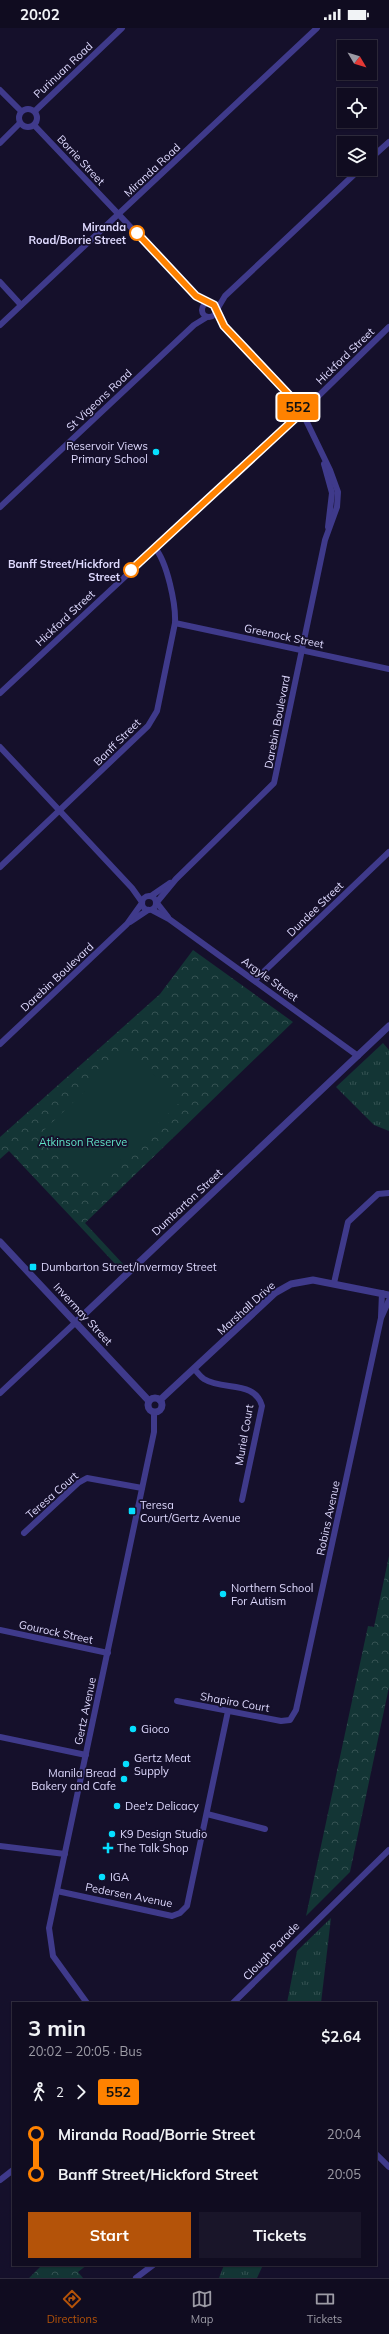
<!DOCTYPE html>
<meta charset="utf-8">
<style>
:root{--surface:#100c20;--page:#191529;--text:#f1f3f6;--muted:#9c9ba5;--line:#302c3e;--accent:#b45309}
body{margin:0;font-family:Mulish,sans-serif;background:var(--page);color:var(--text);height:100vh;display:flex;flex-direction:column;font-size:15px;white-space:nowrap}
*{box-sizing:border-box;margin:0}
p{font-size:13px;color:var(--muted)}
.icon{flex:none;width:22px;height:22px;fill:none;stroke:currentColor;stroke-width:2;stroke-linecap:round;stroke-linejoin:round}
.map{position:relative;flex:1;overflow:hidden}
.sheet{position:absolute;left:12px;top:1974px;width:365px;height:264px;display:flex;flex-direction:column;background:var(--surface);border-radius:0px;box-shadow:0 1px 3px #0004,0 0 0 1px var(--line)}
.sheet>*{flex:none}
.badge{padding:0 8px;border-radius:3px;font-size:14px;line-height:26px}
.needle{width:26px;rotate:128deg}
.buttons{position:absolute;left:337px;top:12px;display:grid;gap:8px}
.buttons a{display:grid;place-items:center;width:40px;height:40px;border-radius:0px;background:var(--surface);box-shadow:0 1px 3px #0004,0 0 0 1px var(--line);font-size:20px}
.map>.badge{position:absolute;translate:-50% -50%;box-shadow:0 0 0 2px #fff}
.legs{display:flex;align-items:center;gap:6px;height:44px;padding:0 16px;font-size:13px}
.legs p{margin-inline-start:auto}
.headline{display:flex;align-items:center;justify-content:space-between;height:68px;padding:0 16px}
h1{font-size:22px;font-weight:700;line-height:30px}
.cta{display:flex;gap:8px;margin-top:auto;padding:8px 16px}
.cta a{flex:1;height:46px;border-radius:0px;background:var(--accent);color:#fff;font-size:16px;font-weight:700;line-height:46px;text-align:center}
.cta a+a{background:var(--page);color:var(--text)}
ul{padding:0 16px;list-style:none}
li{display:flex;align-items:center;gap:14px;height:40px;font-size:15px}
li i{display:grid;place-items:center;width:6px;height:100%;margin:0 5px;background:currentColor}
li i::after{content:'';width:10px;height:10px;margin:-5px;border:3px solid;border-radius:50%;background:var(--surface)}
li p{margin-inline-start:auto}
li:first-child i{background:linear-gradient(#0000 50%,currentColor 0)}
li:last-child i{background:linear-gradient(currentColor 50%,#0000 0)}
.status{display:flex;justify-content:space-between;align-items:center;height:28px;padding:0 20px;background:var(--surface);direction:ltr}
.status svg{height:11px;fill:currentColor}
.tab-bar{display:flex;justify-content:space-around;align-items:center;height:56px;border-top:1px solid var(--line);background:var(--surface);font-size:11px;color:var(--muted)}
.tab-bar a{display:grid;justify-items:center;gap:2px}
.tab-bar .current{color:var(--accent)}
.map>svg:first-child{display:block}
.grass{fill:url(#grass-tufts)}
.park{fill:url(#park-crowns)}
.pitch{fill:#133535}
.lines{fill:none;stroke-linecap:round;stroke-linejoin:round}
.minor{stroke:#3f3a8b;stroke-width:6}
.tertiary{stroke:#3f3a8b;stroke-width:7}
.line-1-casing{stroke:#fff;stroke-width:9}
.line-1{stroke:#ff8200;stroke-width:6}
.stop-1-dot{fill:#fff;stroke:#ff8200;stroke-width:2}
.poi-dot{fill:#06dfff;stroke:#15102b;stroke-width:1.5}
.labels{text-anchor:middle;stroke-width:3.5;stroke-linejoin:round;paint-order:stroke}
.street-label{font-size:11px;fill:#dfdaff;stroke:#15102b}
.stop-label{font-size:11px;font-weight:bold;fill:#dfdaff;stroke:#15102b;text-anchor:end}
.poi-label{font-size:11px;fill:#dfdaff;stroke:#15102b;text-anchor:start}
.park-label{font-size:11px;fill:#61e4c7;stroke:#15102b}
</style>
<div class="status"><b>20:02</b><svg viewBox="0 0 49 12"><path d="M0 12V9h3v3zM5 12V6h3v6zM10 12V3h3v9zM15 12V0h3v12zM26 1h20v11H26zM47 4h2v5h-2z"/></svg></div>
<div class="map">
<svg width="389" height="2250" viewBox="0 0 389 2250">
<defs>
<pattern id="grass-tufts" width="24" height="20" patternUnits="userSpaceOnUse"><rect width="24" height="20" fill="#133535"/><path d="M3 7l-1-3M5 7V3M7 7l1-3M15 17l-1-3M17 17v-4M19 17l1-3" fill="none" stroke="#355253"/></pattern>
<pattern id="park-crowns" width="20" height="18" patternUnits="userSpaceOnUse"><rect width="20" height="18" fill="#133535"/><path d="M2 6a3 3 0 1 1 6 0M12 15a3 3 0 1 1 6 0" fill="none" stroke="#355253"/></pattern>
</defs>
<rect width="100%" height="100%" fill="#15102b"/>
<!-- grass -->
<g class="grass">
<polygon points="383,1015 389,1022 389,1103 374,1097 336,1059"/>
<polygon points="331,1890 321,1975 287,1975 297,1923"/>
<polygon points="224,2237 263,2237 257,2250 219,2250"/>
</g>
<!-- park -->
<g class="park">
<polygon points="193,922 293,994 85,1195 124,1237 119,1240 9,1123 0,1131 0,1109 160,966"/>
<polygon points="389,1528 389,1659 350,1844 306,1888 368,1598 374,1599"/>
<polygon points="42,2237 87,2237 78,2244 83,2250 29,2250"/>
</g>
<!-- pitch -->
<polygon class="pitch" points="129,1021 180,1074 91,1160 40,1106"/>
<g class="lines">
<!-- minor -->
<g class="minor">
<polyline points="0,62 21,83"/>
<circle cx="28" cy="90" r="9"/>
<polyline points="35,83 122,0"/>
<polyline points="34,97 196,268 208,275"/>
<polyline points="0,115 20,95"/>
<polyline points="370,131 389,114"/>
<polyline points="0,254 21,277"/>
<circle cx="209" cy="282" r="7"/>
<polyline points="216,283 225,268 360,141"/>
<polyline points="0,297 317,0"/>
<polyline points="324,436 332,465 328,499"/>
<polyline points="0,479 194,297 207,289"/>
<polyline points="175,595 389,641"/>
<polyline points="0,665 302,384 389,299"/>
<polyline points="0,719 132,860 142,874"/>
<path d="M 0,839 L 148,698 L 157,683 L 175,595 C 176,576 167,534 155,520"/>
<circle cx="149" cy="875" r="7"/>
<polyline points="151,868 170,855"/>
<polyline points="157,874 176,851 274,755 325,512 337,479 338,464 330,442 302,384 292,370 224,298 216,284"/>
<polyline points="157,875 168,889"/>
<polyline points="152,882 169,891 358,1028"/>
<polyline points="130,894 148,882"/>
<polyline points="255,952 389,824"/>
<polyline points="0,1016 127,896 142,875"/>
<polyline points="334,1255 348,1194 378,1166 389,1165"/>
<polyline points="381,1289 382,1265"/>
<path d="M 195,1342 C 198,1345 201,1349 204,1351 C 223,1363 255,1352 262,1378 L 242,1472"/>
<polyline points="0,1365 76,1294"/>
<polyline points="24,1505 78,1455 87,1450 142,1460"/>
<polyline points="0,1602 108,1625"/>
<polyline points="177,1673 281,1693 290,1692 296,1682 381,1290 389,1272"/>
<polyline points="0,1709 86,1727"/>
<polyline points="207,1786 265,1801"/>
<polyline points="0,1818 65,1826"/>
<polyline points="57,1863 172,1888 180,1885 187,1878 228,1683"/>
<polyline points="87,1975 53,1928 49,1900 154,1404 154,1385"/>
<polyline points="233,1975 389,1822"/>
<polyline points="376,2126 389,2139"/>
<polyline points="0,2152 13,2142"/>
<polyline points="136,2250 153,2237"/>
</g>
<!-- tertiary -->
<g class="tertiary">
<polyline points="0,1214 149,1373"/>
<polyline points="76,1294 389,998"/>
<circle cx="155" cy="1377" r="7"/>
<polyline points="160,1372 275,1265 291,1256 313,1252 389,1267"/>
</g>
</g>
<g class="lines">
<!-- line-1 casing -->
<g class="line-1-casing">
<polyline id="line-1" points="131,542 302,384 292,370 224,298 214,277 196,268 137,205"/>
</g>
<!-- line-1 -->
<use href="#line-1" class="line-1"/>
</g>
<!-- markers -->
<g class="stop-1-dot">
<circle cx="137" cy="205" r="7"/>
<circle cx="131" cy="542" r="7"/>
</g>
<g class="poi-dot">
<circle cx="156" cy="424" r="4"/>
<rect x="29" y="1235" width="8" height="8" rx="2"/>
<rect x="128" y="1479" width="8" height="8" rx="2"/>
<circle cx="223" cy="1566" r="4"/>
<circle cx="133" cy="1701" r="4"/>
<circle cx="126" cy="1736" r="4"/>
<circle cx="124" cy="1751" r="4"/>
<circle cx="117" cy="1778" r="4"/>
<circle cx="112" cy="1806" r="4"/>
<path d="M106 1814h4v4h4v4h-4v4h-4v-4h-4v-4h4z"/>
<circle cx="102" cy="1849" r="4"/>
</g>
<g class="labels">
<!-- street labels -->
<g class="street-label">
<text transform="translate(63 42) rotate(-43)" y="4">Purinuan Road</text>
<text transform="translate(81 132) rotate(47)" y="4">Borrie Street</text>
<text transform="translate(152 142) rotate(-43)" y="4">Miranda Road</text>
<text transform="translate(345 328) rotate(-44)" y="4">Hickford Street</text>
<text transform="translate(99 372) rotate(-43)" y="4">St Vigeons Road</text>
<text transform="translate(65 590) rotate(-43)" y="4">Hickford Street</text>
<text transform="translate(284 608) rotate(12)" y="4">Greenock Street</text>
<text transform="translate(277 694) rotate(-79)" y="4">Darebin Boulevard</text>
<text transform="translate(117 714) rotate(-45)" y="4">Banff Street</text>
<text transform="translate(315 881) rotate(-44)" y="4">Dundee Street</text>
<text transform="translate(57 949) rotate(-43)" y="4">Darebin Boulevard</text>
<text transform="translate(270 951) rotate(36)" y="4">Argyle Street</text>
<text transform="translate(187 1174) rotate(-43)" y="4">Dumbarton Street</text>
<text transform="translate(246 1280) rotate(-42)" y="4">Marshall Drive</text>
<text transform="translate(83 1286) rotate(47)" y="4">Invermay Street</text>
<text transform="translate(244 1407) rotate(-80)" y="4">Muriel Court</text>
<text transform="translate(52 1467) rotate(-41)" y="4">Teresa Court</text>
<text transform="translate(328 1490) rotate(-78)" y="4">Robins Avenue</text>
<text transform="translate(56 1604) rotate(12)" y="4">Gourock Street</text>
<text transform="translate(235 1674) rotate(10)" y="4">Shapiro Court</text>
<text transform="translate(85 1683) rotate(-78)" y="4">Gertz Avenue</text>
<text transform="translate(129 1867) rotate(11)" y="4">Pedersen Avenue</text>
<text transform="translate(271 1923) rotate(-46)" y="4">Clough Parade</text>
</g>
<!-- stop labels -->
<g class="stop-label">
<text x="126" y="203">Miranda<tspan x="126" dy="13">Road/Borrie Street</tspan></text>
<text x="120" y="540">Banff Street/Hickford<tspan x="120" dy="13">Street</tspan></text>
</g>
<!-- poi labels -->
<g class="poi-label">
<text x="148" y="422" text-anchor="end">Reservoir Views<tspan x="148" dy="13">Primary School</tspan></text>
<text x="41" y="1243">Dumbarton Street/Invermay Street</text>
<text x="140" y="1481">Teresa<tspan x="140" dy="13">Court/Gertz Avenue</tspan></text>
<text x="231" y="1564">Northern School<tspan x="231" dy="13">For Autism</tspan></text>
<text x="141" y="1705">Gioco</text>
<text x="134" y="1734">Gertz Meat<tspan x="134" dy="13">Supply</tspan></text>
<text x="116" y="1749" text-anchor="end">Manila Bread<tspan x="116" dy="13">Bakery and Cafe</tspan></text>
<text x="125" y="1782">Dee'z Delicacy</text>
<text x="120" y="1810">K9 Design Studio</text>
<text x="117" y="1824">The Talk Shop</text>
<text x="110" y="1853">IGA</text>
</g>
<!-- park labels -->
<g class="park-label">
<text x="83" y="1118">Atkinson Reserve</text>
</g>
</g>
</svg>
<div class="buttons">
<a><svg class="needle" viewBox="-14 -14 28 28"><path d="M0-13l5 13h-10z" fill="#e53935"/><path d="M0 13l5-13h-10z" fill="#9c9ba5"/></svg></a>
<a><svg class="icon" aria-label="locate" viewBox="0 0 24 24"><circle cx="12" cy="12" r="6"/><path d="M12 2v4M12 18v4M2 12h4M18 12h4"/></svg></a>
<a><svg class="icon" aria-label="layers" viewBox="0 0 24 24"><path d="M12 4l9 5-9 5-9-5zM3 14l9 5 9-5"/></svg></a>
</div>
<b class="badge" style="left:298px;top:379px;background:#ff8200;color:#111">552</b>
<section class="sheet">
<div class="headline"><div><h1>3 min</h1><p>20:02 – 20:05 · Bus</p></div><b>$2.64</b></div>
<div class="legs"><svg class="icon" aria-label="walk" viewBox="0 0 24 24"><circle cx="13" cy="4" r="2"/><path d="M13 8l-2 6 4 7M11 14l-3 7M7 12l3-4h3l4 4"/></svg>2<svg class="icon" aria-label="forward" viewBox="0 0 24 24"><path d="M9 5l7 7-7 7"/></svg><b class="badge" style="background:#ff8200;color:#111">552</b></div>
<ul>
<li><i style="color:#ff8200"></i><b>Miranda Road/Borrie Street</b><p>20:04</p></li>
<li><i style="color:#ff8200"></i><b>Banff Street/Hickford Street</b><p>20:05</p></li>
</ul>
<div class="cta"><a>Start</a><a>Tickets</a></div>
</section>
</div>
<nav class="tab-bar">
<a class="current"><svg class="icon" aria-label="directions" viewBox="0 0 24 24"><path d="M12 3l9 9-9 9-9-9zM9 14v-3h6M13 9l2 2-2 2"/></svg>Directions</a>
<a><svg class="icon" aria-label="map" viewBox="0 0 24 24"><path d="M3 6l6-2 6 2 6-2v14l-6 2-6-2-6 2zM9 4v14M15 6v14"/></svg>Map</a>
<a><svg class="icon" aria-label="tickets" viewBox="0 0 24 24"><path d="M3 7h18v10H3zM15 7v10"/></svg>Tickets</a>
</nav>
